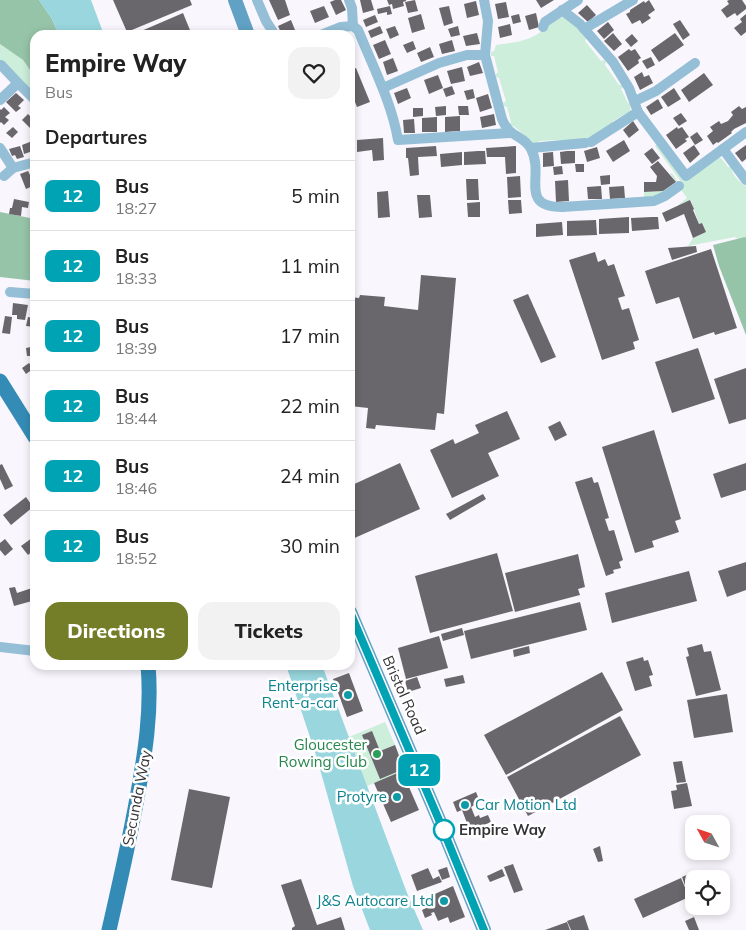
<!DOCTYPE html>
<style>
:root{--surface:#fff;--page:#f2f2f2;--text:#222;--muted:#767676;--line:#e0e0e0;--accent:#747e29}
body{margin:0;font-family:Mulish,sans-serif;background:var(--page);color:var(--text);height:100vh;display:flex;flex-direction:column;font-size:19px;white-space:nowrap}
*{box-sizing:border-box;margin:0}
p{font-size:16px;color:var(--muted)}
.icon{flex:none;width:28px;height:28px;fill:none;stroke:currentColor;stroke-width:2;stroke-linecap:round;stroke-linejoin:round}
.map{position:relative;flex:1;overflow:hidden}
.details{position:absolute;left:30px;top:30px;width:325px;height:640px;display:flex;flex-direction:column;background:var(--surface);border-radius:15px;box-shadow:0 2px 8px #0003}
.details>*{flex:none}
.badge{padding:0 10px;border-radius:8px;font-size:18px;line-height:32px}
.needle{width:32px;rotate:310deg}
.fabs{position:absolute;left:685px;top:815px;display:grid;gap:10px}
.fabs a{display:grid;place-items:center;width:45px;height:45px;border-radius:10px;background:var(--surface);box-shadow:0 2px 8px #0003;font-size:25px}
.map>.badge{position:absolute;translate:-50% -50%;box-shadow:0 0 0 2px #fff}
h2{padding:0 15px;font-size:19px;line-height:45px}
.round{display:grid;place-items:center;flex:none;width:52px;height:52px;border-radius:15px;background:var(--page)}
.overview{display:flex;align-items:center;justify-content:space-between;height:85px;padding:0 15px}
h1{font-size:24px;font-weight:800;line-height:38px}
.button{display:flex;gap:10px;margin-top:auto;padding:10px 15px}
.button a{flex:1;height:58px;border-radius:15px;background:var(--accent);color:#fff;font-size:20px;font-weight:800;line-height:58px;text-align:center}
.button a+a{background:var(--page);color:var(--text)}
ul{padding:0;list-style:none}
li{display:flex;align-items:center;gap:15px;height:70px;padding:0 15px;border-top:1px solid var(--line)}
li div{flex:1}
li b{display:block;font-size:19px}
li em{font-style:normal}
li .badge{min-width:55px;font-weight:700;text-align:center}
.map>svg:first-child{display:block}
.green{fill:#cceeda}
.forest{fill:#96c4a9}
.water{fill:#99d6de}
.building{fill:#6a676c}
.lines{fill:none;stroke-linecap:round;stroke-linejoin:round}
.street{stroke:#95bfd6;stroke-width:10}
.secondary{stroke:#61a2c4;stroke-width:14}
.primary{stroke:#348cb6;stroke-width:15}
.line-casing{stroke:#fff;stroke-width:11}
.line{stroke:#00a3b4;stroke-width:8}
.culture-dot{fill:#0f9aa8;stroke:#fff;stroke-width:2}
.leisure-dot{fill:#2e9e5b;stroke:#fff;stroke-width:2}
.stop-dot{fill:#fff;stroke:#00a3b4;stroke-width:2.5}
.labels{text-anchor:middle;stroke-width:5;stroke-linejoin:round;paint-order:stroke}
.culture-label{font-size:15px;fill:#0d838f;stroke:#fff;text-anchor:end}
.street-label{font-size:15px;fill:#343335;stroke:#fff}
.leisure-label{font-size:15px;fill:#27864d;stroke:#fff;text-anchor:end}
.stop-label{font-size:15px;font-weight:bold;fill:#343335;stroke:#fff;text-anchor:start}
</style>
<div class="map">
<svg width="746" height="930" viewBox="0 0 746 930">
<rect width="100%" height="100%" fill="#faf6fd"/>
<!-- green -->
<g class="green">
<path d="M 563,17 C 572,21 580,30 586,38 L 585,41 L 601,61 L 604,60 L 606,62 L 605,65 L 619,85 L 622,85 L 623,87 L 621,89 L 628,103 L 631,104 L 632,105 L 630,107 L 631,114 L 628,116 L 625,114 L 613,121 L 612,125 L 588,139 L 561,143 L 559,140 L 539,141 L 537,144 L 535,144 L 516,128 L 513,126 L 510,127 L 509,125 L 511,122 L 507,107 L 504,106 L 503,103 L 506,101 L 499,78 L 496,77 L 496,74 L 498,72 L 494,56 L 491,56 L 491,52 L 494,51 L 496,45 C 510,43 523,42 536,35 C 545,30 553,20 563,17 Z"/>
<polygon points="0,44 23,60 35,77 35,100 0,64"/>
<path d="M 658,144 L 685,181 L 719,158 L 721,158 L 728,167 L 731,167 C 732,175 739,182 746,186 L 746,238 L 738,239 L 735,237 L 688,246 L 693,238 L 706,232 L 702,223 L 699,224 L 691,200 L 677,206 L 687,198 L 677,184 L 664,193 L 644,199 L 644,192 L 663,191 L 676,182 L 670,174 L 672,173 L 680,185 L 682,183 L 655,146 Z"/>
<polygon points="385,722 406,770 367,786 349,737"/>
</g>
<!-- forest -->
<g class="forest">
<polygon points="0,0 39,0 52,19 59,35 35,35 35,77 23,60 0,44"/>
<polygon points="0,212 35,219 35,281 0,277"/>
<polygon points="745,237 746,238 746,335 719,266 713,245"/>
</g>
<!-- water -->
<g class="water">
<polygon points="39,0 91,0 104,35 59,35 52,19"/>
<polygon points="286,665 322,665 407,893 423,930 370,930 353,886 316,755"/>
</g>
<!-- building -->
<g class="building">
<polygon points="113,0 190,0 192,5 127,32"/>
<polygon points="269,0 285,0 290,15 278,20"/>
<polygon points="335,0 341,0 346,10 336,15 330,2"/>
<polygon points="360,0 371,0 374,10 363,13"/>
<polygon points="387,0 406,0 406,1 403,2 404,6 393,9 392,4 389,5"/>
<polygon points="415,0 418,11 408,13 405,2"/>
<polygon points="536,0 554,0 541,8"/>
<polygon points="649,0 655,10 648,15 651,18 642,24 640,20 632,24 626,14 630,12 630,10 644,1 645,3"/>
<polygon points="729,0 742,0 746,6 746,9 737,16 735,13 727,18 721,10 729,4 727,1"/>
<polygon points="476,1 479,15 467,18 464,4"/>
<polygon points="506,2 509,17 498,19 495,4"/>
<polygon points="587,5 596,15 588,22 578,13"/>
<polygon points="324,6 329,17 315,23 310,11"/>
<polygon points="390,6 392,14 387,15 387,12 378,14 377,9"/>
<polygon points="449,6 453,23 444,26 439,8"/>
<polygon points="183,13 192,35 132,35"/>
<polygon points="536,13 539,27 529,30 525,16"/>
<polygon points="421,14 425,29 412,33 408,18"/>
<polygon points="519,14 521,22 513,24 511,16"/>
<polygon points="746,14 746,32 741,36 734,28 742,22 740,19"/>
<polygon points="375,15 378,22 366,27 363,20"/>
<polygon points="291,20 295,30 282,35 278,26"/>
<polygon points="680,20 690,35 683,40 673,24"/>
<polygon points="608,22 614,30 604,39 597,31"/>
<polygon points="510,24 512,35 500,38 498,27"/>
<polygon points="380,26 383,33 371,38 368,31"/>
<polygon points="395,26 399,35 390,39 386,29"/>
<polygon points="458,26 460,35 451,37 448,29"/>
<polygon points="477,33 480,44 466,46 463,36"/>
<polygon points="613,33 622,44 614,51 604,41"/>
<polygon points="675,33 684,45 659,62 651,50"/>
<polygon points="632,34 638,41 631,47 625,40"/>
<polygon points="385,40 391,54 379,59 373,45"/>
<polygon points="452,40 455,51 442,54 439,44"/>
<polygon points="413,41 416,49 407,53 403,45"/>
<polygon points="430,47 434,57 421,62 417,53"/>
<polygon points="629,49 631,51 635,49 641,58 638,60 639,63 628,71 618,57"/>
<polygon points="651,57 655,65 647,69 642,61"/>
<polygon points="393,58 398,71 387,75 383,62"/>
<polygon points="479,62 483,73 470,76 467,67"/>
<polygon points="462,67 465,81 451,84 447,71"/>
<polygon points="356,68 370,102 357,107 350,90 350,70"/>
<polygon points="642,72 644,77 649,75 653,83 640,90 634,77"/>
<polygon points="704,73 713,85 689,102 681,90"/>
<polygon points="438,75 443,88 429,94 424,80"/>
<polygon points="452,86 455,94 446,97 443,89"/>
<polygon points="407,88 411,98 398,104 394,93"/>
<polygon points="674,88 681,99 668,107 661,97"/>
<polygon points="473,89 475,98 467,100 464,91"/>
<polygon points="16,93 24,100 18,106 21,108 16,112 6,102"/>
<polygon points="488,94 492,108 480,112 476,98"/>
<polygon points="658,99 663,108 651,115 646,107"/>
<polygon points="446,106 446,115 436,116 435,107"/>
<polygon points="458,106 468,106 469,115 459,115"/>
<polygon points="739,106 742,109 746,107 746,123 734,129 731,132 732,133 718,143 717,142 713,145 707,136 713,131 710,127 719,121 721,124 728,121 733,115 731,112"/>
<polygon points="4,107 10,113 5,117 9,120 4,125 1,122 0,123 0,109 1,110"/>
<polygon points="413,108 423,108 423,116 413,117"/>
<polygon points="681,113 687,121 679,126 673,118"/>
<polygon points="28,114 35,121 35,127 32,130 22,120"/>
<polygon points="494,114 496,125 482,128 480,117"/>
<polygon points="460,116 460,131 445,132 445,117"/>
<polygon points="437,117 437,132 422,132 422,118"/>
<polygon points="414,119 415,133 404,133 403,120"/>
<polygon points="633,121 639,130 629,138 623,130"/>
<polygon points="13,127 18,132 12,138 6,133"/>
<polygon points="677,127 678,129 682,127 689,137 685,139 687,141 676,149 666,135"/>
<polygon points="697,132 703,140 695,145 690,137"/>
<polygon points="383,138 384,160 373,161 372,150 357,152 357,140"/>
<polygon points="35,140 35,153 33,153 33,151 24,154 22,145"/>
<polygon points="624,140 630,151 613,162 606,151"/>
<polygon points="694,145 700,154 690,163 683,153"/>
<polygon points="746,145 746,159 742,162 735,153"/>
<polygon points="20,146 24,157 17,159 15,155 12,156 9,149"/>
<polygon points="436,146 437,156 418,157 419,175 410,176 408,158 406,158 406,148"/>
<polygon points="516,146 516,173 506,174 505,157 487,157 486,148"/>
<polygon points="597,147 600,158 587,162 584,151"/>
<polygon points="652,148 660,158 652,164 644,154"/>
<polygon points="478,151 485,151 486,164 464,165 464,152"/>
<polygon points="567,151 575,151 575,163 561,164 560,152"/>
<polygon points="462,152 462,165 441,167 440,154"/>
<polygon points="553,152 554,166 543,167 543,153"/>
<polygon points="658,161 676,182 663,191 644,192 644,182 656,182 657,176 650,167"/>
<polygon points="575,164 584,164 584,172 576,172"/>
<polygon points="562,166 563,174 554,175 553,167"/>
<polygon points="28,171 32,179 34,178 35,185 26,189 20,174"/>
<polygon points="610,175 610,184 601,185 600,176"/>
<polygon points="520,176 521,197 508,198 507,177"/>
<polygon points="466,179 478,179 479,200 467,200"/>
<polygon points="568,180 569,201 556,202 555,181"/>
<polygon points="601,186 602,199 588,199 587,187"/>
<polygon points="624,186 625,198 610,199 609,187"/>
<polygon points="388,191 390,217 378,218 377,192"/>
<polygon points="417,195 430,195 432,217 419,218"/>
<polygon points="14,199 29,202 28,208 22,207 21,216 9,214 10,208 12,208"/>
<polygon points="508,200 521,200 522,213 509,214"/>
<polygon points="690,200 694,209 693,210 699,224 702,223 706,232 693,238 684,214 666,222 662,213"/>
<polygon points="480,202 480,217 468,217 467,203"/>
<polygon points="629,217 629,233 599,234 599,219"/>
<polygon points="652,217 658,217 659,229 632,231 631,218"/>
<polygon points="596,220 597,235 567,236 567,221"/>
<polygon points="562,222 563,235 536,237 536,224"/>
<polygon points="696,246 697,252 672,260 668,248"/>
<polygon points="711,249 737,328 715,335 714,332 693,339 679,297 656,304 645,271"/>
<polygon points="595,252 598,262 605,259 608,266 614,264 625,296 618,298 622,310 629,308 639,340 633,342 635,349 602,360 569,260"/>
<polygon points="421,275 456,278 444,414 437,413 435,430 376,425 375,429 366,428 368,408 350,406 350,297 359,298 360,295 385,297 384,306 418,310"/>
<polygon points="528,294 556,357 541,363 513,300"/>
<polygon points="13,303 28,305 25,320 17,319 17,315 12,315"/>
<polygon points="5,316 12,317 10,334 2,333"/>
<polygon points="28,317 35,318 34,327 26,326"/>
<polygon points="35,337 35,356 27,356 26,348 31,347 30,338"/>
<polygon points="698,348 715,399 672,413 655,362"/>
<polygon points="29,363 33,369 26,374 22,368"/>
<polygon points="746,368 746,419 729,424 714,379"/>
<polygon points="507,411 520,439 488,453 499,476 452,498 430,450 453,439 455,444 479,433 475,425"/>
<polygon points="560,421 567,435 555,441 548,427"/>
<polygon points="654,430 681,519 675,521 679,532 652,541 654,547 635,553 602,447"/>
<polygon points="400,463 420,509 350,540 350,486"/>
<polygon points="746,463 746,490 721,498 713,474"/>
<polygon points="2,464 13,486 5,490 0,479 0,465"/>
<polygon points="592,477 594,483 598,482 609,518 605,519 609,531 614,530 623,560 619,562 621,568 613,570 614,573 606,576 575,482"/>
<polygon points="483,494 486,499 450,520 446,514"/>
<polygon points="26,497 33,507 11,525 3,515"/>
<polygon points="32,538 35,542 35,549 28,555 21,546"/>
<polygon points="5,539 13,549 5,556 0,550 0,543"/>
<polygon points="497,553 513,611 430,633 415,576"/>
<polygon points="578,554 585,587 578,589 580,595 515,612 505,573"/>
<polygon points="746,562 746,590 727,597 718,571"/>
<polygon points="689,571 697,601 612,623 605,593"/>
<polygon points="15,587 17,593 35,587 35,599 32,600 32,601 14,606 9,588"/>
<polygon points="580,602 587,630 471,659 464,631"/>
<polygon points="462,628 464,635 443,641 441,634"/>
<polygon points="439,636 448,668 406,679 398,648"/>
<polygon points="702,644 704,652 711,651 721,690 696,696 686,657 689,656 687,648"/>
<polygon points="529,646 530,653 514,657 513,650"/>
<polygon points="643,657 644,661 648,660 653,675 649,676 652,686 635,691 626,662"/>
<polygon points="602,672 623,710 506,775 484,735"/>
<polygon points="349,673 363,711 347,717 333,679"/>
<polygon points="463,675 465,683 446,687 444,679"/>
<polygon points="417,677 421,688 408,692 405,681"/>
<polygon points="727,694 733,732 694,738 687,700"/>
<polygon points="620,716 641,755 528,816 507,777"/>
<polygon points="372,731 380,751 395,745 404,769 380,779 362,735"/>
<polygon points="682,761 686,782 677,783 673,762"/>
<polygon points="402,771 419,810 391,822 374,783"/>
<polygon points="687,783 692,806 674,809 671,791 677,790 676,785"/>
<polygon points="189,789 230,797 212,888 171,880"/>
<polygon points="476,792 480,802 471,807 475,817 479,815 480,818 488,815 491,822 470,831 462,810 457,812 453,802"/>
<polygon points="600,846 603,861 598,862 593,849"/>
<polygon points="513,864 523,890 514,893 504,867"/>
<polygon points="447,867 450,877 442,880 438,870"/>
<polygon points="428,868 433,879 439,876 442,882 417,891 411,875"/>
<polygon points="502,869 505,876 490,882 487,876"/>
<polygon points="689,874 693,885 686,888 682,877"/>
<polygon points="681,878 689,897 643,918 634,899"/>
<polygon points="301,879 317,925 341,917 345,930 292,930 292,928 295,926 281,885"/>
<polygon points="453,886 465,917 450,923 448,917 438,921 434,912 431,913 432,915 425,918 422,910 432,905 428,897"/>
<polygon points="584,915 589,930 571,930 567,921"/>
<polygon points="694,917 699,930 689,930 685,921"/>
<polygon points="567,922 570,930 545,930"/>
</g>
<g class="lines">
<!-- street -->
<g class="street">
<polyline points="257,0 266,21 275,35"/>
<polyline points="349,0 352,8 353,26"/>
<path d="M 484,0 L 488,21 L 485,55 L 502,119 C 510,139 523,134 531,149 C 545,175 518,207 562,207 L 654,201 L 665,196 L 679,186"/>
<polyline points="562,10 580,24 613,62 629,88 638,112 686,176 746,132"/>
<path d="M 353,26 L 358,30 L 361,37 C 375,71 392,104 398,140 L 510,133"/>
<polyline points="543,27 545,22 578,0"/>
<polyline points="584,29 633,0"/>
<polyline points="321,35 341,27 353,26"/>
<polyline points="1,65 18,83"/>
<polyline points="383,88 439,63 467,55 485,55"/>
<polyline points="0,100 18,83 35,100"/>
<polyline points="635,101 656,91 695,63"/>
<polyline points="591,142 638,112"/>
<polyline points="0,148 13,168"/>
<polyline points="531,148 585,143"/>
<polyline points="723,149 746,180"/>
<polyline points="4,176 13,168 35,162"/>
<polyline points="10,292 35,294"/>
<polyline points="0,647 35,651"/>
</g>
<!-- secondary -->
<g class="secondary">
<polyline points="235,0 248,35"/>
<polyline points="350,612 442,827 484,930"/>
</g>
<!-- primary -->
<g class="primary">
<polyline points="0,381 35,437"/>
<path d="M 109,930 C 119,886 129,843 137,798 C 145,754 152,711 148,665"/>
</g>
</g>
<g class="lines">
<!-- line casing -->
<g class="line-casing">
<polyline id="line" points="350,612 442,827 484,930"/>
</g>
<!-- line -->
<use href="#line" class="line"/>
</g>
<!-- markers -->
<g class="culture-dot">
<circle cx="348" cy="695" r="5"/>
<circle cx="397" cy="797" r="5"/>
<circle cx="465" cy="805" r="5"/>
<circle cx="444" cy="901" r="5"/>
</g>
<circle class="leisure-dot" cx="377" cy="754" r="5"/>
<circle class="stop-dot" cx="444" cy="830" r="10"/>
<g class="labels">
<!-- culture labels -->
<g class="culture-label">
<text x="338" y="691">Enterprise<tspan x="338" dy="17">Rent-a-car</tspan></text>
<text x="387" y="802">Protyre</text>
<text x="475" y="810" text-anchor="start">Car Motion Ltd</text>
<text x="434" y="906">J&amp;S Autocare Ltd</text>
</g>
<!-- street labels -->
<g class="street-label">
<text transform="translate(404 695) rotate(66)" y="5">Bristol Road</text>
<text transform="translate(137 798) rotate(-79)" y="5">Secunda Way</text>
</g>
<!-- leisure labels -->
<g class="leisure-label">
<text x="367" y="750">Gloucester<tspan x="367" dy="17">Rowing Club</tspan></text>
</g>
<!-- stop labels -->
<g class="stop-label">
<text x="459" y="835">Empire Way</text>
</g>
</g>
</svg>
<div class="fabs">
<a><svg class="needle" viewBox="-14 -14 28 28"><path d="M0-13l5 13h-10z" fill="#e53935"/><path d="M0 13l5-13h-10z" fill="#767676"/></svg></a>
<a><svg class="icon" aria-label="locate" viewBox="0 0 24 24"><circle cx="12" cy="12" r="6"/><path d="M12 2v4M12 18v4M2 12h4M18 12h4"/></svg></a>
</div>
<b class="badge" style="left:419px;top:770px;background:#00a3b4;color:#fff">12</b>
<section class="details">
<div class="overview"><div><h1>Empire Way</h1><p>Bus</p></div><a class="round"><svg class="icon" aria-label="heart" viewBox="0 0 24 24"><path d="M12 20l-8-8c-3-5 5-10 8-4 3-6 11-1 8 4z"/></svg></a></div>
<h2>Departures</h2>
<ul>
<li><span class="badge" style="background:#00a3b4;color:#fff">12</span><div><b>Bus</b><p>18:27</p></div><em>5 min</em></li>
<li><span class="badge" style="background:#00a3b4;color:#fff">12</span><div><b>Bus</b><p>18:33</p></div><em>11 min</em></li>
<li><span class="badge" style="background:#00a3b4;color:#fff">12</span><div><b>Bus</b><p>18:39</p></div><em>17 min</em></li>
<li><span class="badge" style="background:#00a3b4;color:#fff">12</span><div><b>Bus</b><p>18:44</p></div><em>22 min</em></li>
<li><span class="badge" style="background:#00a3b4;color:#fff">12</span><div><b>Bus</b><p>18:46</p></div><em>24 min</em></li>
<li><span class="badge" style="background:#00a3b4;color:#fff">12</span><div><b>Bus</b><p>18:52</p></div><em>30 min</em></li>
</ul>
<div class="button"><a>Directions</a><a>Tickets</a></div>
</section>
</div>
